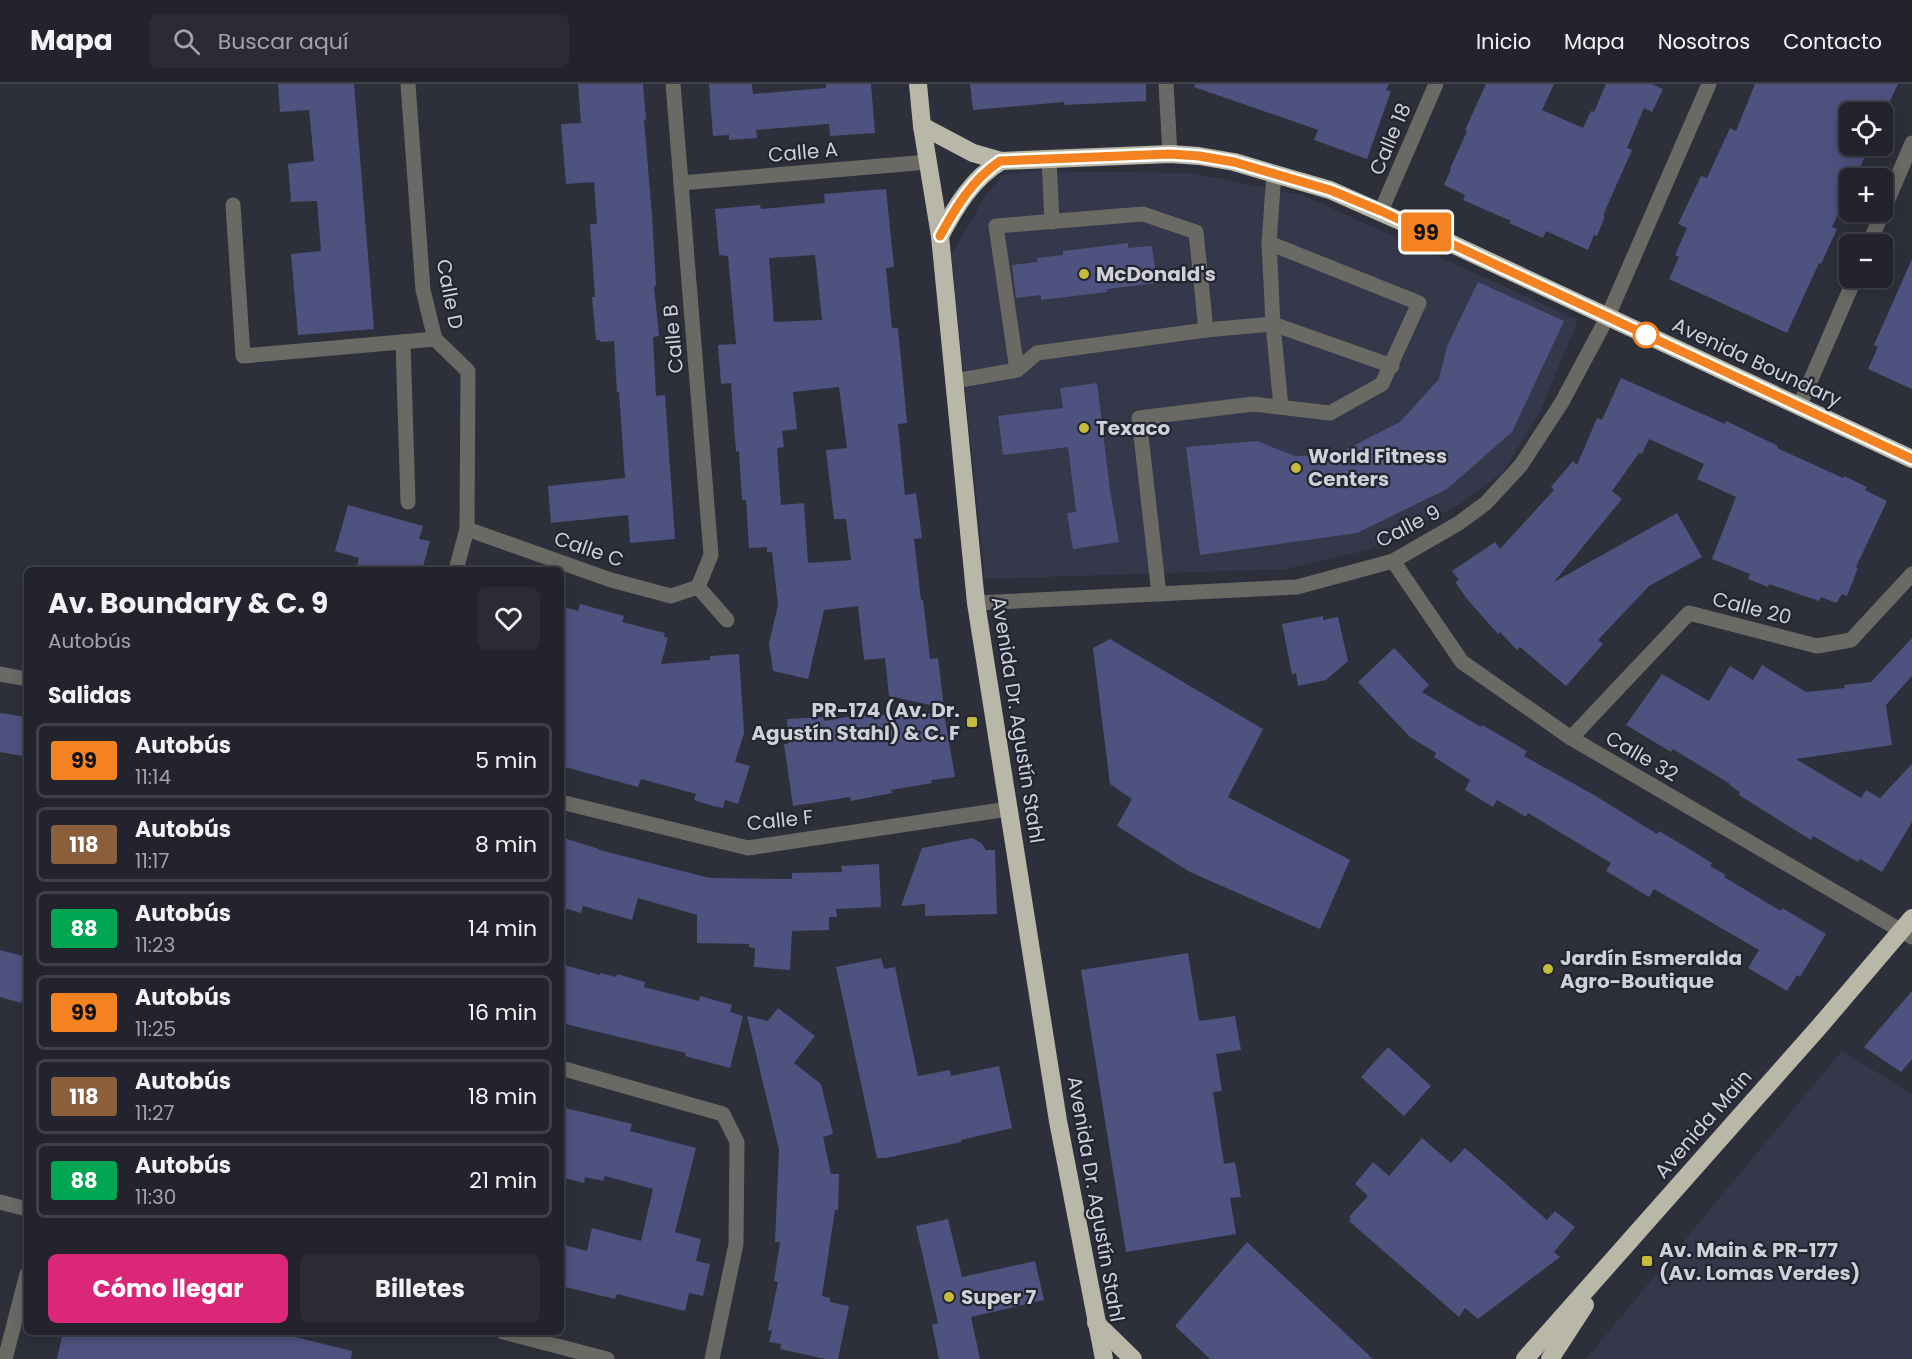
<!DOCTYPE html>
<html lang="es">
<meta charset="utf-8">
<style>
:root{--surface:#22232c;--page:#2a2b34;--text:#f1f3f6;--muted:#a2a4a9;--line:#3f4048;--accent:#db2777}
body{margin:0;font-family:Poppins,sans-serif;background:var(--page);color:var(--text);height:100vh;display:flex;flex-direction:column;font-size:22px;white-space:nowrap}
*{box-sizing:border-box;margin:0}
p{font-size:20px;color:var(--muted)}
.icon{flex:none;width:33px;height:33px;fill:none;stroke:currentColor;stroke-width:2;stroke-linecap:round;stroke-linejoin:round}
.map{position:relative;flex:1;overflow:hidden}
.sheet{position:absolute;left:24px;top:483px;width:540px;height:768px;display:flex;flex-direction:column;background:var(--surface);border-radius:9px;box-shadow:0 3px 15px #0003,0 0 0 2px var(--line)}
.sheet>*{flex:none}
.badge{padding:0 12px;border-radius:4px;font-size:21px;line-height:39px}
.buttons{position:absolute;left:1839px;top:18px;display:grid;gap:12px}
.buttons a{display:grid;place-items:center;width:54px;height:54px;border-radius:9px;background:var(--surface);box-shadow:0 3px 15px #0003,0 0 0 2px var(--line);font-size:30px}
.map>.badge{position:absolute;translate:-50% -50%;box-shadow:0 0 0 3px #fff}
h2{padding:0 24px;font-size:22px;line-height:54px}
.round{display:grid;place-items:center;flex:none;width:63px;height:63px;border-radius:9px;background:var(--page)}
.overview{display:flex;align-items:center;justify-content:space-between;height:102px;padding:0 24px}
h1{font-size:28px;font-weight:700;line-height:45px}
.button{display:flex;gap:12px;margin-top:auto;padding:12px 24px}
.button a{flex:1;height:69px;border-radius:9px;background:var(--accent);color:#fff;font-size:24px;font-weight:700;line-height:69px;text-align:center}
.button a+a{background:var(--page);color:var(--text)}
ul{padding:0;list-style:none}
li{display:flex;align-items:center;gap:18px;height:75px;margin:0 12px 9px;padding:0 12px;border:3px solid var(--line);border-radius:9px}
li div{flex:1}
li b{display:block;font-size:22px}
li em{font-style:normal}
li .badge{min-width:66px;font-weight:700;text-align:center}
header{display:flex;align-items:center;gap:36px;box-sizing:border-box;height:84px;padding:0 30px;background:var(--surface);border-bottom:2px solid var(--line)}
header strong{font-size:28px}
nav{display:flex;gap:33px;margin-inline-start:auto;font-size:21px}
.search{width:420px;height:54px;background:var(--page);display:flex;align-items:center;gap:15px;box-sizing:border-box;padding:0 21px;border-radius:9px;color:var(--muted);font-size:22px}
.map>svg:first-child{display:block}
.built{fill:#35384a}
.building{fill:#4e527e;fill-rule:evenodd}
.lines{fill:none;stroke-linecap:round;stroke-linejoin:round}
.minor{stroke:#6a6963;stroke-width:15}
.highway{stroke:#b9b8a8;stroke-width:18}
.line-casing{stroke:#fff;stroke-width:14}
.line{stroke:#f58220;stroke-width:9}
.poi-dot{fill:#c7bb3c;stroke:#232531;stroke-width:2}
.stop-dot{fill:#fff;stroke:#f58220;stroke-width:3}
.labels{text-anchor:middle;stroke-width:4.5;stroke-linejoin:round;paint-order:stroke}
.street-label{font-size:20px;fill:#cfd0d9;stroke:#232531}
.poi-label{font-size:20px;font-weight:bold;fill:#cfd0d9;stroke:#232531;text-anchor:start}
</style>
<header>
<strong>Mapa</strong>
<div class="search"><svg class="icon" aria-label="search" viewBox="0 0 24 24"><circle cx="10" cy="10" r="6"/><path d="M15 15l6 6"/></svg>Buscar aquí</div>
<nav><a>Inicio</a><a>Mapa</a><a>Nosotros</a><a>Contacto</a></nav>
</header>
<div class="map">
<svg width="1912" height="1275" viewBox="0 0 1912 1275">
<rect width="100%" height="100%" fill="#2d2f3b"/>
<!-- built -->
<g class="built">
<polygon points="1032,87 1190,89 1305,112 1578,236 1539,330 1502,389 1458,421 1372,465 1285,485 985,495 951,171 986,111 1003,91"/>
<polygon points="1842,967 1912,1010 1912,1275 1586,1275"/>
</g>
<!-- building -->
<g class="building">
<polygon points="278,0 354,0 374,245 298,251 291,170 321,167 317,117 291,118 288,80 314,77 309,26 280,28"/>
<polygon points="578,0 643,0 646,36 644,36 652,131 656,202 654,202 659,252 653,253 656,312 665,311 675,455 630,459 628,431 551,439 548,402 625,394 619,308 617,308 614,257 600,258 600,256 596,256 592,213 595,213 590,140 597,140 594,98 566,100 561,40 581,39"/>
<polygon points="709,0 752,0 753,10 826,4 826,0 871,0 875,49 830,52 829,40 756,46 757,54 729,56 729,51 713,52"/>
<polygon points="970,0 1146,0 1146,17 1064,21 1064,18 973,26"/>
<polygon points="1195,0 1389,0 1386,6 1391,7 1367,75 1314,56 1318,46 1194,3"/>
<polygon points="1486,0 1554,0 1542,26 1583,44 1591,27 1594,28 1606,0 1652,0 1663,5 1652,28 1644,24 1627,64 1632,66 1608,120 1603,132 1605,133 1597,152 1594,151 1588,166 1546,147 1543,154 1509,139 1511,137 1463,116 1465,111 1444,101 1451,85 1450,85 1467,47 1465,46"/>
<polygon points="1755,0 1898,0 1882,33 1882,28 1850,28 1850,62 1870,62 1855,94 1850,94 1850,105 1832,143 1837,145 1821,180 1819,179 1787,249 1669,195 1679,173 1675,171 1687,144 1678,140 1701,92 1707,94 1730,44 1736,47"/>
<path d="M 886,105 L 894,183 L 886,184 L 892,244 L 898,244 L 907,339 L 898,340 L 905,411 L 916,409 L 922,454 L 914,455 L 921,516 L 923,516 L 930,575 L 938,574 L 944,624 L 889,612 L 885,574 L 864,576 L 858,522 L 824,526 L 808,595 L 773,587 L 769,559 L 778,521 L 772,468 L 767,468 L 767,463 L 749,464 L 746,416 L 742,416 L 739,367 L 736,368 L 731,299 L 721,300 L 718,261 L 736,260 L 728,172 L 719,171 L 715,125 L 760,121 L 761,125 L 825,119 L 824,110 ZM 815,171 L 822,236 L 774,238 L 769,174 ZM 839,303 L 847,364 L 826,366 L 834,435 L 846,435 L 851,476 L 808,479 L 804,419 L 781,421 L 777,364 L 784,363 L 782,347 L 797,345 L 793,308 Z"/>
<polygon points="1128,159 1128,164 1152,162 1157,199 1107,205 1107,208 1041,216 1041,211 1016,214 1012,181 1037,178 1037,174 1063,171 1063,167"/>
<polygon points="1912,175 1912,305 1868,285 1878,263 1874,261"/>
<polygon points="1478,198 1564,237 1512,348 1447,405 1357,449 1200,471 1186,363 1257,357 1295,372 1335,371 1400,338 1439,295 1447,262"/>
<polygon points="1621,294 1725,340 1726,337 1747,347 1778,362 1777,364 1843,394 1844,392 1867,403 1865,406 1887,417 1856,483 1858,484 1847,512 1842,510 1836,519 1821,513 1819,517 1769,500 1768,503 1748,495 1750,490 1712,475 1736,413 1697,395 1704,380 1649,355 1642,370 1639,369 1612,407 1622,415 1554,498 1677,429 1702,473 1649,502 1598,556 1603,560 1566,602 1520,563 1517,566 1500,548 1498,550 1467,515 1455,498 1459,496 1452,487 1495,458 1500,465 1554,406 1551,403 1573,377 1577,381 1597,334 1602,336"/>
<polygon points="1097,299 1110,406 1119,458 1073,465 1067,429 1076,428 1068,363 1003,371 998,332 1063,324 1060,304"/>
<polygon points="348,421 423,442 419,455 430,457 422,486 356,486 359,474 335,467"/>
<polygon points="580,520 624,532 622,538 665,549 664,553 668,554 661,580 710,576 710,572 739,570 744,649 735,678 750,682 738,720 725,716 723,724 713,722 694,716 696,710 641,695 638,703 561,682 561,522 578,527"/>
<polygon points="1323,532 1323,536 1338,533 1348,577 1326,596 1298,602 1296,589 1292,590 1282,540"/>
<polygon points="1912,554 1912,592 1886,621 1892,661 1796,675 1861,714 1866,706 1880,714 1912,680 1912,738 1882,788 1860,775 1858,778 1813,752 1811,756 1739,711 1740,708 1729,701 1730,700 1673,665 1671,668 1626,641 1662,590 1709,617 1730,582 1753,596 1762,581 1806,608 1845,604 1844,601 1871,598"/>
<polygon points="1110,555 1263,645 1228,713 1350,776 1320,845 1190,788 1117,742 1132,715 1110,700 1093,564"/>
<polygon points="1394,564 1429,601 1422,608 1481,643 1482,641 1527,667 1524,672 1594,711 1657,750 1659,747 1681,760 1712,779 1710,782 1726,791 1724,793 1781,827 1782,824 1826,850 1800,893 1797,891 1787,907 1748,884 1759,866 1654,805 1649,813 1606,787 1611,779 1528,729 1526,733 1497,716 1493,723 1465,706 1470,696 1434,673 1436,669 1410,653 1358,598"/>
<polygon points="0,629 27,633 27,673 0,668"/>
<polygon points="944,629 955,693 931,696 932,699 891,706 892,709 851,717 850,713 793,722 784,660 788,660 787,635 824,633 824,637 852,632"/>
<polygon points="561,753 599,765 599,766 710,794 792,795 792,789 842,788 841,782 879,780 881,823 836,825 837,833 829,833 829,846 792,847 790,886 754,883 755,864 749,863 749,860 697,859 697,831 638,814 632,836 583,822 581,829 561,823"/>
<polygon points="972,754 981,759 986,766 995,766 997,830 925,832 925,820 901,822 922,764"/>
<polygon points="0,866 27,873 27,898 21,919 0,913"/>
<polygon points="1188,869 1199,937 1235,932 1241,966 1216,970 1222,1007 1213,1008 1224,1080 1235,1078 1241,1113 1230,1114 1236,1150 1126,1168 1081,886"/>
<polygon points="881,874 884,885 895,883 918,992 950,986 951,992 999,982 1012,1044 961,1056 961,1058 886,1074 877,1074 836,883"/>
<polygon points="561,880 600,891 600,889 616,893 617,890 645,898 644,903 699,917 700,912 732,921 730,928 743,932 730,984 685,972 686,969 561,939"/>
<polygon points="1912,907 1912,975 1901,988 1864,963"/>
<polygon points="778,924 815,952 794,979 821,1000 833,1050 823,1053 831,1090 839,1090 838,1126 835,1126 822,1212 830,1214 830,1218 849,1222 838,1275 825,1275 780,1265 781,1260 769,1258 772,1247 768,1246 778,1198 774,1197 780,1158 775,1158 779,1066 747,932 768,937"/>
<polygon points="1388,963 1431,1002 1404,1032 1361,993"/>
<polygon points="561,1023 632,1040 630,1047 696,1064 675,1148 701,1155 696,1177 710,1180 703,1212 689,1209 685,1227 617,1210 615,1215 561,1202 561,1160 587,1167 592,1144 641,1157 653,1105 605,1092 603,1097 585,1093 584,1099 561,1093"/>
<polygon points="1422,1054 1451,1079 1465,1064 1547,1136 1555,1127 1575,1143 1554,1168 1560,1173 1478,1235 1465,1224 1459,1233 1349,1137 1351,1135 1349,1133 1368,1112 1355,1100 1373,1078 1389,1092"/>
<polygon points="948,1135 962,1193 1035,1177 1044,1216 971,1233 980,1275 939,1275 932,1241 938,1239 916,1142"/>
<polygon points="1247,1158 1373,1275 1210,1275 1175,1242"/>
<polygon points="63,1248 275,1248 352,1267 351,1275 57,1275"/>
</g>
<g class="lines">
<!-- minor -->
<g class="minor">
<polyline points="408,0 423,206 435,255 468,287 467,445 456,486"/>
<polyline points="673,0 711,471 698,503"/>
<polyline points="1166,0 1170,70"/>
<polyline points="1049,75 1052,138"/>
<polyline points="681,99 928,78"/>
<polyline points="233,121 243,272 435,255"/>
<polyline points="1381,127 1436,0"/>
<polyline points="1269,159 1273,240 1392,282"/>
<polyline points="1869,160 1912,59"/>
<polyline points="1206,246 1273,240 1281,323"/>
<polyline points="403,258 408,418"/>
<polyline points="955,297 1017,286 996,142 1143,130 1196,148 1206,246 1037,269 1017,286"/>
<polyline points="1799,323 1855,194"/>
<polyline points="467,445 611,496 671,512 698,503"/>
<polyline points="1393,477 1462,578 1571,654 1912,853"/>
<polyline points="698,503 727,536"/>
<polyline points="1159,510 1139,334 1253,320 1330,329 1382,300 1419,219 1269,159 1274,89"/>
<polyline points="976,519 1297,503 1393,477 1459,439 1486,419 1521,381 1562,318 1608,232 1709,0"/>
<polyline points="0,590 27,595"/>
<polyline points="1571,654 1689,529 1817,562 1851,556 1912,490"/>
<polyline points="561,718 748,764 1008,725"/>
<polyline points="561,984 723,1030 737,1058 736,1160 712,1275"/>
<polyline points="0,1118 27,1125"/>
<polyline points="503,1248 607,1275"/>
<polyline points="5,1275 27,1190"/>
</g>
<!-- highway -->
<g class="highway">
<polyline points="918,0 922,42 940,152 976,519 1058,1037 1104,1275"/>
<polyline points="922,42 973,69 1001,77 1170,70 1199,72 1234,78 1330,106 1450,159 1912,375"/>
<path d="M 940,152 C 956,122 972,95 1001,77"/>
<polyline points="1096,1239 1133,1275"/>
<polyline points="1525,1275 1819,943 1912,834"/>
<polyline points="1550,1275 1585,1221"/>
</g>
</g>
<g class="lines">
<!-- line casing -->
<g class="line-casing">
<path id="line" d="M 940,152 C 956,123 972,96 1000,77 L 1170,70 L 1199,72 L 1234,78 L 1330,106 L 1381,127 L 1912,375"/>
</g>
<!-- line -->
<use href="#line" class="line"/>
</g>
<!-- markers -->
<g class="poi-dot">
<circle cx="1084" cy="190" r="6"/>
<circle cx="1084" cy="344" r="6"/>
<circle cx="1296" cy="384" r="6"/>
<rect x="966" y="632" width="12" height="12" rx="3"/>
<circle cx="1548" cy="885" r="6"/>
<rect x="1641" y="1171" width="12" height="12" rx="3"/>
<circle cx="949" cy="1213" r="6"/>
</g>
<circle class="stop-dot" cx="1646" cy="251" r="12"/>
<g class="labels">
<!-- street labels -->
<g class="street-label">
<text transform="translate(1390 55) rotate(-67)" y="7">Calle 18</text>
<text transform="translate(803 68) rotate(-5)" y="7">Calle A</text>
<text transform="translate(450 210) rotate(79)" y="7">Calle D</text>
<text transform="translate(673 255) rotate(-95)" y="7">Calle B</text>
<text transform="translate(1757 278) rotate(25)" y="7">Avenida Boundary</text>
<text transform="translate(1408 442) rotate(-27)" y="7">Calle 9</text>
<text transform="translate(589 465) rotate(19)" y="7">Calle C</text>
<text transform="translate(1752 524) rotate(14)" y="7">Calle 20</text>
<text transform="translate(1018 636) rotate(81)" y="7">Avenida Dr. Agustín Stahl</text>
<text transform="translate(1642 672) rotate(30)" y="7">Calle 32</text>
<text transform="translate(780 736) rotate(-6)" y="7">Calle F</text>
<text transform="translate(1703 1040) rotate(-49)" y="7">Avenida Main</text>
<text transform="translate(1096 1115) rotate(80)" y="7">Avenida Dr. Agustín Stahl</text>
</g>
<!-- poi labels -->
<g class="poi-label">
<text x="1096" y="197">McDonald's</text>
<text x="1096" y="351">Texaco</text>
<text x="1308" y="379">World Fitness<tspan x="1308" dy="23">Centers</tspan></text>
<text x="960" y="633" text-anchor="end">PR-174 (Av. Dr.<tspan x="960" dy="23">Agustín Stahl) &amp; C. F</tspan></text>
<text x="1560" y="881">Jardín Esmeralda<tspan x="1560" dy="23">Agro-Boutique</tspan></text>
<text x="1659" y="1173">Av. Main &amp; PR-177<tspan x="1659" dy="23">(Av. Lomas Verdes)</tspan></text>
<text x="961" y="1220">Super 7</text>
</g>
</g>
</svg>
<div class="buttons">
<a><svg class="icon" aria-label="locate" viewBox="0 0 24 24"><circle cx="12" cy="12" r="6"/><path d="M12 2v4M12 18v4M2 12h4M18 12h4"/></svg></a>
<a>+</a>
<a>−</a>
</div>
<b class="badge" style="left:1426px;top:148px;background:#f58220;color:#111">99</b>
<section class="sheet">
<div class="overview"><div><h1>Av. Boundary &amp; C. 9</h1><p>Autobús</p></div><a class="round"><svg class="icon" aria-label="heart" viewBox="0 0 24 24"><path d="M12 20l-8-8c-3-5 5-10 8-4 3-6 11-1 8 4z"/></svg></a></div>
<h2>Salidas</h2>
<ul>
<li><span class="badge" style="background:#f58220;color:#111">99</span><div><b>Autobús</b><p>11:14</p></div><em>5 min</em></li>
<li><span class="badge" style="background:#8b5e3c;color:#fff">118</span><div><b>Autobús</b><p>11:17</p></div><em>8 min</em></li>
<li><span class="badge" style="background:#00a651;color:#fff">88</span><div><b>Autobús</b><p>11:23</p></div><em>14 min</em></li>
<li><span class="badge" style="background:#f58220;color:#111">99</span><div><b>Autobús</b><p>11:25</p></div><em>16 min</em></li>
<li><span class="badge" style="background:#8b5e3c;color:#fff">118</span><div><b>Autobús</b><p>11:27</p></div><em>18 min</em></li>
<li><span class="badge" style="background:#00a651;color:#fff">88</span><div><b>Autobús</b><p>11:30</p></div><em>21 min</em></li>
</ul>
<div class="button"><a>Cómo llegar</a><a>Billetes</a></div>
</section>
</div>
